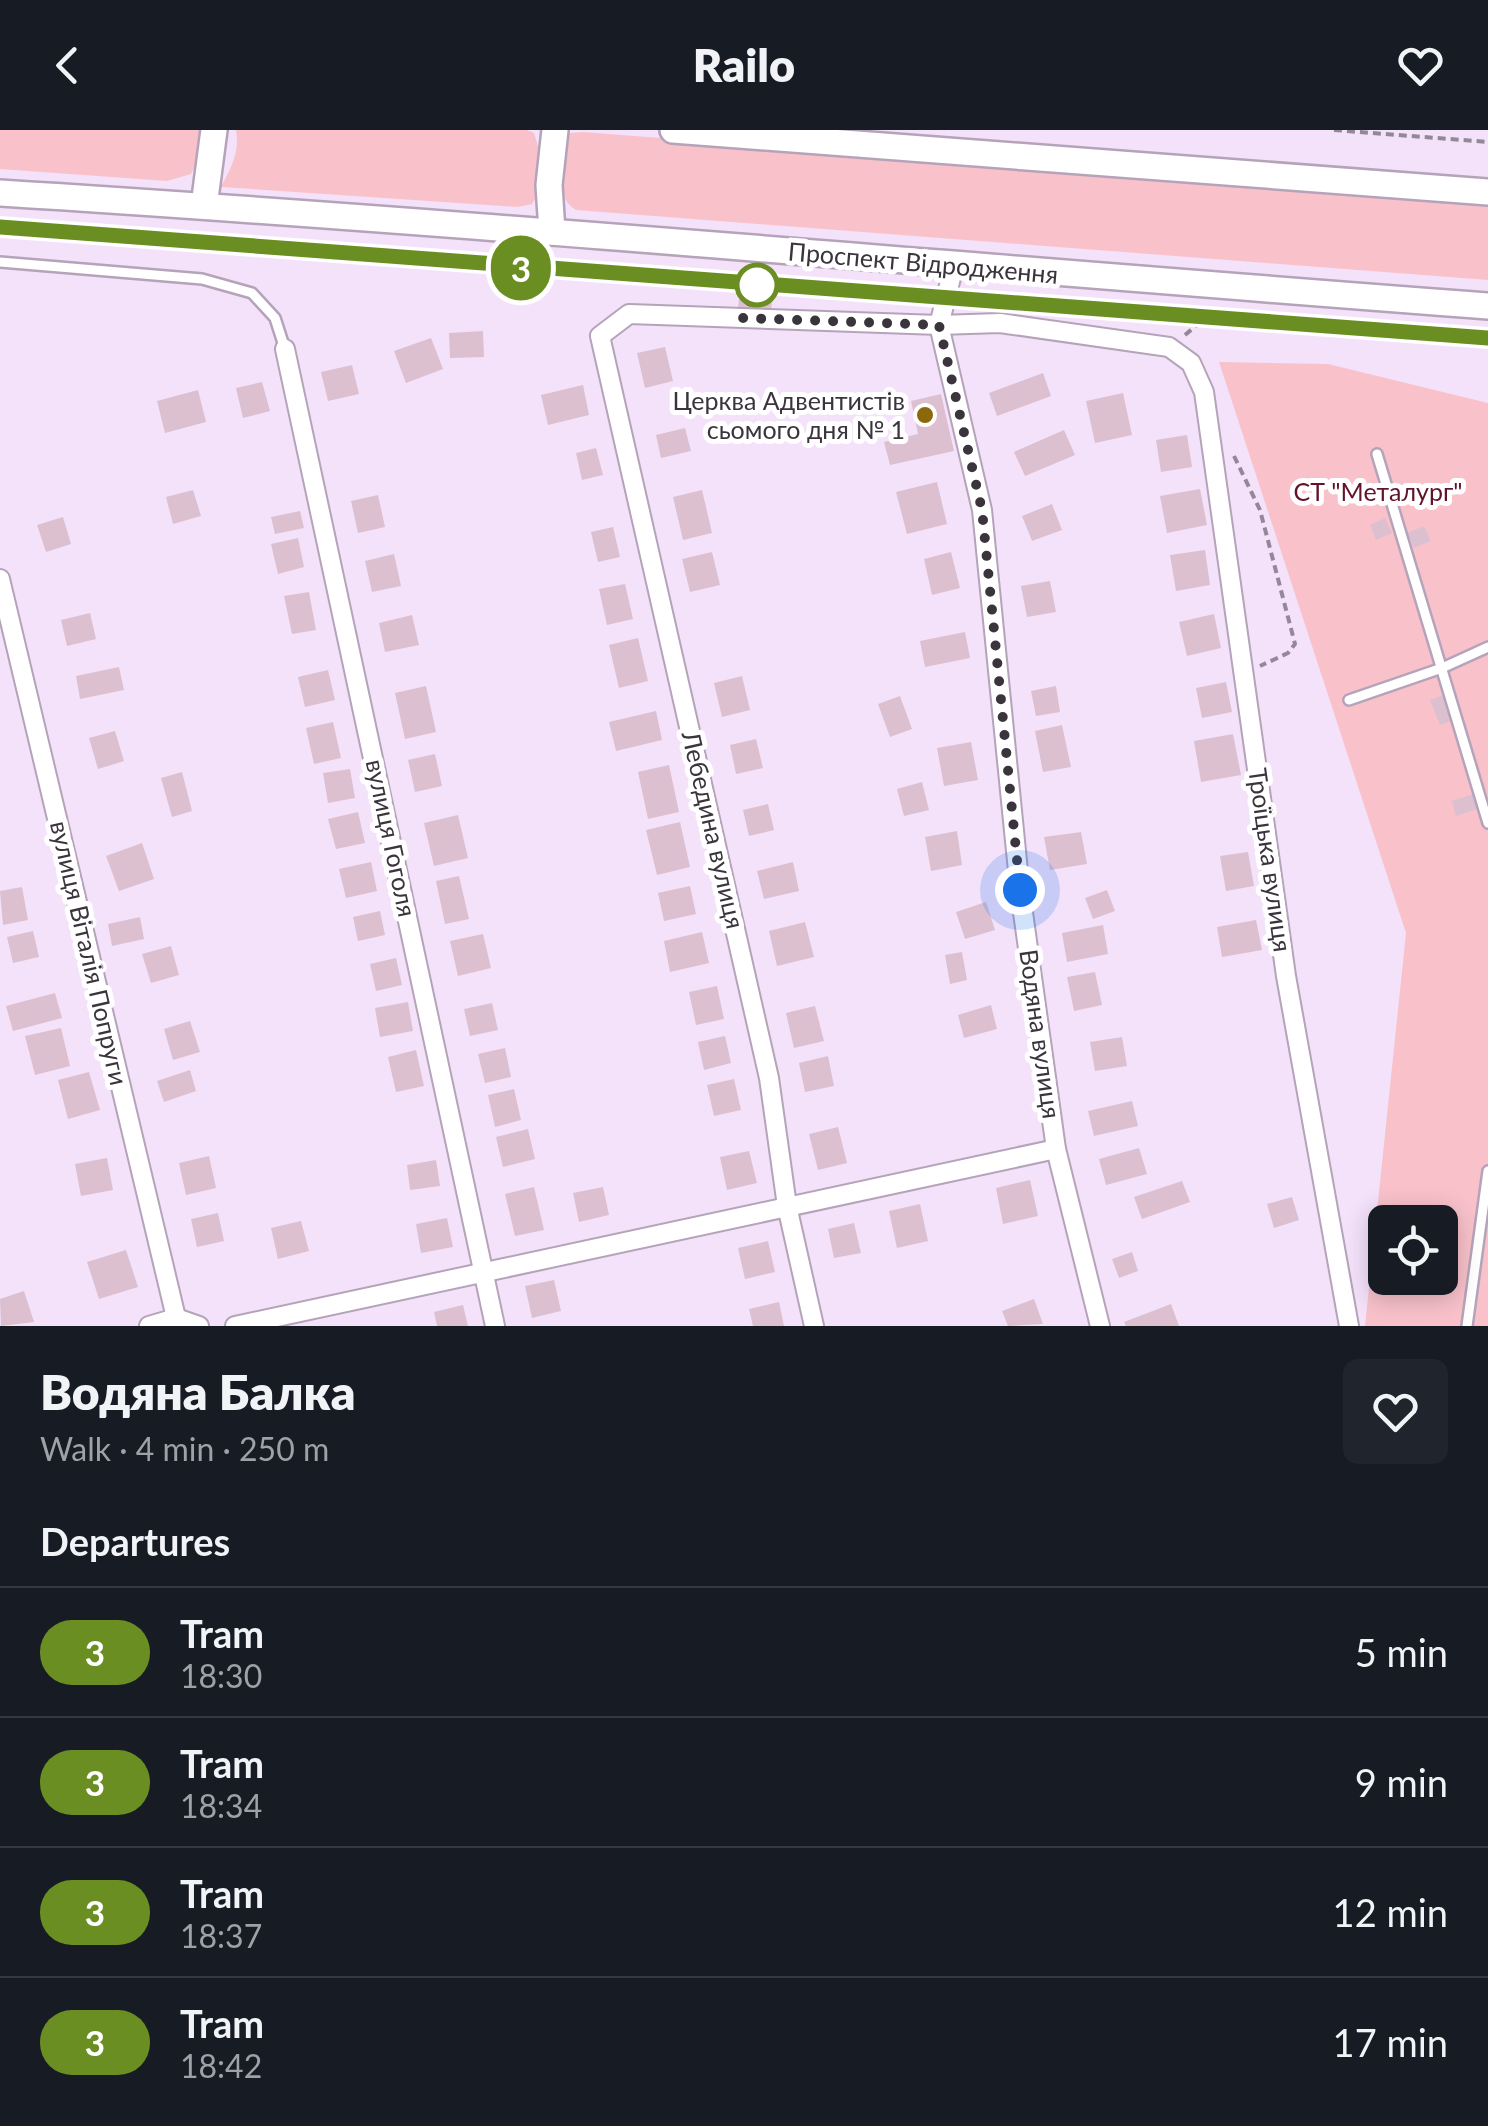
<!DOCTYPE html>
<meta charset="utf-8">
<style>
:root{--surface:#171b24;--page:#20242c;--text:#f1f3f6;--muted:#9ea1a6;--line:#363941}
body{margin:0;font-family:Lato,sans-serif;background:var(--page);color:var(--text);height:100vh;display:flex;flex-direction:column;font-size:38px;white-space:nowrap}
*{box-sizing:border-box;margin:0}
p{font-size:32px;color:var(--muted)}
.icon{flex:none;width:55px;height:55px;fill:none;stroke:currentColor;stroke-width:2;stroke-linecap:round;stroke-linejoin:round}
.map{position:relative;height:1196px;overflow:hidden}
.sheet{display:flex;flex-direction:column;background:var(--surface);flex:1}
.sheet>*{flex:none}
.badge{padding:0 20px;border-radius:32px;font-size:35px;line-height:65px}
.controls{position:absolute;left:1368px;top:1075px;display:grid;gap:20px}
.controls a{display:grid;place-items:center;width:90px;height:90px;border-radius:15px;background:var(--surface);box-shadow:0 5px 25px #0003;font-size:50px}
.you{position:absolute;width:50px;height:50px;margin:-25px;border:8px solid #fff;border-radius:50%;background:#1a73e8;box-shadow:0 0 0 15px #1a73e833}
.map>.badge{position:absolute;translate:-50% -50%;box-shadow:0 0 0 5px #fff}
h2{padding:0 40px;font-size:38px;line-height:90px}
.round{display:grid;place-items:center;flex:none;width:105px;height:105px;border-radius:15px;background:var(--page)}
.head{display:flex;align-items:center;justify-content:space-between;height:170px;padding:0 40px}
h1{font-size:48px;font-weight:800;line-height:75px}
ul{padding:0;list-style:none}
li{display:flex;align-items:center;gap:30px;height:130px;padding:0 40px;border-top:2px solid var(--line)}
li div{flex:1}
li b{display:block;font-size:38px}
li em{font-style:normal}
li .badge{min-width:110px;font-weight:700;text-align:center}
header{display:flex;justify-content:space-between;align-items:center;height:130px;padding:0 40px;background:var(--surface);font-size:45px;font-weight:800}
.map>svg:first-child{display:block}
.green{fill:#f9c2cb;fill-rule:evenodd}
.building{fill:#dcc0d0}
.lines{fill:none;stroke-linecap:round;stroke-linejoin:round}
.lane-casing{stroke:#b5a3ba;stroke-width:14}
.street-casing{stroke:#b5a3ba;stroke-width:22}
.secondary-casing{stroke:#b5a3ba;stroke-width:30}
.path{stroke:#948898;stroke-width:4;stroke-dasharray:8 5;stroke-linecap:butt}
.lane{stroke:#fff;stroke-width:9}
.street{stroke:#fff;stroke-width:18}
.secondary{stroke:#fff;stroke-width:25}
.tram{stroke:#5b525e;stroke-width:2.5}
.line-casing{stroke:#fff;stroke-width:22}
.line{stroke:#6b8e23;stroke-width:15}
.walk{stroke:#3b343d;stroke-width:10;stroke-dasharray:0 18}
.stop-dot{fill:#fff;stroke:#6b8e23;stroke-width:5}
.poi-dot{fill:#8d680a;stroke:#fff;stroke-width:4}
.labels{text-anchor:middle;stroke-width:10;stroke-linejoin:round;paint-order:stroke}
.street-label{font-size:25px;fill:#3b343d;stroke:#fff}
.poi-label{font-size:25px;fill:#3b343d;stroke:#fff;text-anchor:end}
.park-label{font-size:25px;fill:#60132a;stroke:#fff}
</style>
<header><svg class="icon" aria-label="back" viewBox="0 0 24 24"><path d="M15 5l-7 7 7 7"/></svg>Railo<svg class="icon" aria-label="heart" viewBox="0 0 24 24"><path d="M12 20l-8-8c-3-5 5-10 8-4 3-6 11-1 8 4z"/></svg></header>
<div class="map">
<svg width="1488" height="1196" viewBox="0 0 1488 1196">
<rect width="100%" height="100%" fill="#f4e2fa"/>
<!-- green -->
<g class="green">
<polygon points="0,0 201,0 198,30 191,44 167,51 0,39"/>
<path d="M 236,0 L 527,0 L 534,3 C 542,27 546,53 532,74 L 518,77 L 221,57 C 231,38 240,22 236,0 Z"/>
<path d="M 583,2 L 1488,72 L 1488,150 L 576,80 C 554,67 561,34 560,11 L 570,3 Z"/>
<path d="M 1219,232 L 1328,234 L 1488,273 L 1488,1196 L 1365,1196 L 1406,803 ZM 1385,1092 L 1440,1092 L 1440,1148 L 1385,1148 Z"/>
</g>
<!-- building -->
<g class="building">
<polygon points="739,169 772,171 771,181 738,179"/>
<polygon points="483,201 484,227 450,228 449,203"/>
<polygon points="431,208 443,239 406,253 394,221"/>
<polygon points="665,217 673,251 645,258 637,223"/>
<polygon points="352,235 359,264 328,271 321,242"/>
<polygon points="1043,243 1051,266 997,286 989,263"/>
<polygon points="262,252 270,281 243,288 236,258"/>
<polygon points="583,255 589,285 548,295 541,265"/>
<polygon points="198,260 206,292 165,303 157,271"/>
<polygon points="1123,263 1132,305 1095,313 1086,271"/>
<polygon points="941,264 954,321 890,335 884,312 918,304 911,271"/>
<polygon points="685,298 691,321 661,328 656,305"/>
<polygon points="1064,300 1075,325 1025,346 1014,322"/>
<polygon points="1187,305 1192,337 1161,342 1156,310"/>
<polygon points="596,318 603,345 582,350 576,323"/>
<polygon points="937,352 947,394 907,404 896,362"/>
<polygon points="1200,359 1207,395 1167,403 1160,366"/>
<polygon points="193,360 201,386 173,394 166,367"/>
<polygon points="702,360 712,403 683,410 673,367"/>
<polygon points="378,365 385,397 358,403 351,371"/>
<polygon points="1052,374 1062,400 1032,411 1022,386"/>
<polygon points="300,381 304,398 275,404 271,387"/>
<polygon points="63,387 71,414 46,422 37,395"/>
<polygon points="1385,388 1392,403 1376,410 1370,395"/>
<polygon points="1424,396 1431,411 1414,418 1407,403"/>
<polygon points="613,397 620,427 598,432 591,402"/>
<polygon points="298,408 304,437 278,444 271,414"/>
<polygon points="1205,420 1210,455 1176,461 1170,425"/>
<polygon points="712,422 720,455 690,462 682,429"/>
<polygon points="951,422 960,458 932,465 924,429"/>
<polygon points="394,424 401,456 372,462 365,431"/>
<polygon points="1050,451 1056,482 1027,487 1021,456"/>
<polygon points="625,454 633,489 607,495 599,459"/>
<polygon points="309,462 316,500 292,504 284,466"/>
<polygon points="90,483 96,509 67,516 61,490"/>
<polygon points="1214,484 1221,518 1187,526 1179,492"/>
<polygon points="412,485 419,515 385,522 379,493"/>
<polygon points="965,502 970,528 925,537 920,511"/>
<polygon points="638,508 648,551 619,558 609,515"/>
<polygon points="119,537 124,560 80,569 76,546"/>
<polygon points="328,540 335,570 305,577 298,547"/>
<polygon points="742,546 750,580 722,587 714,553"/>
<polygon points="1226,552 1232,582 1202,588 1196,558"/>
<polygon points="426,556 436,602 405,609 395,563"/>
<polygon points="1056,556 1060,582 1036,586 1031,561"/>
<polygon points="1443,565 1454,590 1440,595 1430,570"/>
<polygon points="900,566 912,599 890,607 878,574"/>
<polygon points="656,581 662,610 616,621 609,592"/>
<polygon points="333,592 341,628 314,634 306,598"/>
<polygon points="1062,595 1071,637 1043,642 1035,601"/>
<polygon points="115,601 124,631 98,639 89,608"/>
<polygon points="1233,604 1241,645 1201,652 1194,611"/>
<polygon points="756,609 763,638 736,644 730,615"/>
<polygon points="971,612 978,650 944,656 937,618"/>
<polygon points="435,624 442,656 415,662 408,630"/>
<polygon points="669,635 679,682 648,689 638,642"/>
<polygon points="350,639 355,668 328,673 323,643"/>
<polygon points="182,642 192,681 172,687 161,648"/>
<polygon points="922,652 929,680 904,686 897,659"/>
<polygon points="1474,664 1478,679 1456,686 1452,671"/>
<polygon points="768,674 774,700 749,706 743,680"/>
<polygon points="358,682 365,713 336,719 328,689"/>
<polygon points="458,685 468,728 434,736 424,693"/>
<polygon points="680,692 690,737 657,745 646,700"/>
<polygon points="957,701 962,735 931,741 925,707"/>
<polygon points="1081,702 1087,734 1050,740 1044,707"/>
<polygon points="142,713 154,749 119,761 106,726"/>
<polygon points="1248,722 1254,756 1226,761 1220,726"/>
<polygon points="371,732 377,761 346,768 339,739"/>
<polygon points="793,732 799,761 764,769 757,741"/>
<polygon points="459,746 469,789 445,794 436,751"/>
<polygon points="690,756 696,784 664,791 658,763"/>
<polygon points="22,757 28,790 3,795 0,761"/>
<polygon points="1107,760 1115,781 1093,789 1085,768"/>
<polygon points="986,772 995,800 965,809 956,782"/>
<polygon points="380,781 385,805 358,811 353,787"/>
<polygon points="140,787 144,809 112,816 108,794"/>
<polygon points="1256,790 1262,820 1222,827 1217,797"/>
<polygon points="805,792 814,827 777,836 769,801"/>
<polygon points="1103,795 1108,824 1067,832 1062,803"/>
<polygon points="33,801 39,827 13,833 7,807"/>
<polygon points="702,802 709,833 670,842 664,811"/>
<polygon points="483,804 491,838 458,846 450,811"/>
<polygon points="171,816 179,845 151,853 142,824"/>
<polygon points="962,822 967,850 950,854 945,825"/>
<polygon points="396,828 402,855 376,861 370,834"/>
<polygon points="1095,842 1102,875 1074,881 1067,847"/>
<polygon points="717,856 724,889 696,895 689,862"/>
<polygon points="55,863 62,888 13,901 6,876"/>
<polygon points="408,872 413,901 380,907 375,878"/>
<polygon points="492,873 498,900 470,906 464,879"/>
<polygon points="991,875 997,899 964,908 958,885"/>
<polygon points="815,876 824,911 794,918 786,883"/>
<polygon points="190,891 200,922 173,930 164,899"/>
<polygon points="61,898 70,936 35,945 25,906"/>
<polygon points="725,906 731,933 704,940 698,912"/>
<polygon points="1122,907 1127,936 1095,941 1090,912"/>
<polygon points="505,918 511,947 485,953 478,924"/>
<polygon points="416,920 424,956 396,962 388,927"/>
<polygon points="828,926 834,956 805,962 799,933"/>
<polygon points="190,940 196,961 164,972 157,951"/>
<polygon points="89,942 100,980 68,989 58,950"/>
<polygon points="734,949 741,980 714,986 707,955"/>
<polygon points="514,959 521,990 495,997 488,965"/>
<polygon points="1132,971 1138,996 1094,1006 1088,981"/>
<polygon points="838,997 847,1033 818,1040 809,1004"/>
<polygon points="528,999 535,1029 503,1037 496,1007"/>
<polygon points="1139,1018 1147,1044 1106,1055 1099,1029"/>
<polygon points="749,1021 757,1053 727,1060 720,1027"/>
<polygon points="209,1026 216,1058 186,1065 179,1033"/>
<polygon points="107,1028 113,1060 81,1066 75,1034"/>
<polygon points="436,1030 440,1056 410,1060 407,1035"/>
<polygon points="1030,1050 1038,1086 1003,1094 996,1058"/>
<polygon points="1182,1051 1190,1072 1142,1089 1134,1067"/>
<polygon points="534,1057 544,1100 515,1106 505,1064"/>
<polygon points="603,1057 609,1085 579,1092 573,1063"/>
<polygon points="1292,1067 1299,1090 1274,1098 1267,1074"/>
<polygon points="920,1074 928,1111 897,1118 889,1081"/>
<polygon points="218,1083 224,1111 197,1117 191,1089"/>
<polygon points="447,1088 453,1117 421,1123 416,1094"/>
<polygon points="301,1091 309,1121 278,1129 271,1098"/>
<polygon points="854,1093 861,1123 834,1128 828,1099"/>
<polygon points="768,1111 775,1142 745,1149 738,1118"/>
<polygon points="126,1120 138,1157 99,1169 87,1132"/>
<polygon points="1132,1122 1138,1141 1119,1148 1112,1129"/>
<polygon points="554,1150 561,1181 532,1188 525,1156"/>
<polygon points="24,1161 34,1192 1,1196 0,1169"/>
<polygon points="1034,1169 1043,1194 1008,1196 1002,1181"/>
<polygon points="779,1172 784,1196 753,1196 749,1179"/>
<polygon points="1171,1174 1179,1196 1126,1196 1124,1192"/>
<polygon points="463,1175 468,1196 437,1196 434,1182"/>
</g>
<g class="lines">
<!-- lane casing -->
<g class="lane-casing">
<g id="lane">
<polyline points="0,132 202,149 252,163 275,188 285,219"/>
<polyline points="1377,324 1488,693"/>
<polyline points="1349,570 1442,538 1488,517"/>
<polyline points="1467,1196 1488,1041"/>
</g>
</g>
<!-- street casing -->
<g class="street-casing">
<g id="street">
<polyline points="954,136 939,195 982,380 1020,761 1056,1019 1100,1196"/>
<polyline points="285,219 495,1196"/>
<polyline points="0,449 178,1196"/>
<polyline points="149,1196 176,1188 199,1196"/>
<polyline points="235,1196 1056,1019"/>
<polyline points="814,1196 787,1076 769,948 600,206 629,184 939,195 1000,193 1169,217 1191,233 1204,262 1286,846 1349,1196"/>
</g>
</g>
<!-- secondary casing -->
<g class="secondary-casing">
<g id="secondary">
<polyline points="673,0 1488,62"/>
<path d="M 0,63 C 496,94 992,139 1488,176"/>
<polyline points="204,76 214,0"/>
<polyline points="552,102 549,55 555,0"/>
</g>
</g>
<!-- path -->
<g class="path">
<polyline points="1334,0 1488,12"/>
<polyline points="1185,205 1204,189"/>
<polyline points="1234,326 1260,380 1295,514 1288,523 1260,536"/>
</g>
<!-- lane -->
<use href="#lane" class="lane"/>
<!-- street -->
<use href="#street" class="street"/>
<!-- secondary -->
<use href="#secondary" class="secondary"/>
<!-- tram -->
<polyline class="tram" points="0,88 1488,199"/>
</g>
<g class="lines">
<!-- line casing -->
<g class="line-casing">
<polyline id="line" points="0,97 1488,208"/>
</g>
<!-- line -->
<use href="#line" class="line"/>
<!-- walk -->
<polyline class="walk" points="757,155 743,188 939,195 982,380 1020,760"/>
</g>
<!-- markers -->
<circle class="stop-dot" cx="757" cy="155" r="20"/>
<circle class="poi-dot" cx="925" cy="285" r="10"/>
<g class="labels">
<!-- street labels -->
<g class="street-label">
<text transform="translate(923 133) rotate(5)" y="9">Проспект Відродження</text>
<text transform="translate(713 700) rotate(77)" y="9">Лебедина вулиця</text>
<text transform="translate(391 708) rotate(78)" y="9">вулиця Гоголя</text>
<text transform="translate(1270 730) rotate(82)" y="9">Троїцька вулиця</text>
<text transform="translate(89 823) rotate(77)" y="9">вулиця Віталія Попруги</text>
<text transform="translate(1040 904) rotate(82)" y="9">Водяна вулиця</text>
</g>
<!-- poi labels -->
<g class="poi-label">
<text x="905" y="280">Церква Адвентистів<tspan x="905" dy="29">сьомого дня № 1</tspan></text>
</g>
<!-- park labels -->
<g class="park-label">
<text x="1378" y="371">СТ "Металург"</text>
</g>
</g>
</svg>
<div class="controls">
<a><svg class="icon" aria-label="locate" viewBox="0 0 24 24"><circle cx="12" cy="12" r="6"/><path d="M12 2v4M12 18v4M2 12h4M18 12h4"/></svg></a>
</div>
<div class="you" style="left:1020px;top:760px"></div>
<b class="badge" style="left:521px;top:138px;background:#6b8e23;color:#fff">3</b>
</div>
<section class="sheet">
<div class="head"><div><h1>Водяна Балка</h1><p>Walk · 4 min · 250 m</p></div><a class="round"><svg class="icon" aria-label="heart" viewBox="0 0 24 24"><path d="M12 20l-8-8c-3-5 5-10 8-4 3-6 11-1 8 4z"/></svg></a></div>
<h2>Departures</h2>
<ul>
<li><span class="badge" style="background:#6b8e23;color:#fff">3</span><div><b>Tram</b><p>18:30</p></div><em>5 min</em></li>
<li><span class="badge" style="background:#6b8e23;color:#fff">3</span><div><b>Tram</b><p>18:34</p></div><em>9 min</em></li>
<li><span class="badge" style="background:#6b8e23;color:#fff">3</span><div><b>Tram</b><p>18:37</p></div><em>12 min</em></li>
<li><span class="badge" style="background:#6b8e23;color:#fff">3</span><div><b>Tram</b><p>18:42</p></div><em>17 min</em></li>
</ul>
</section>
